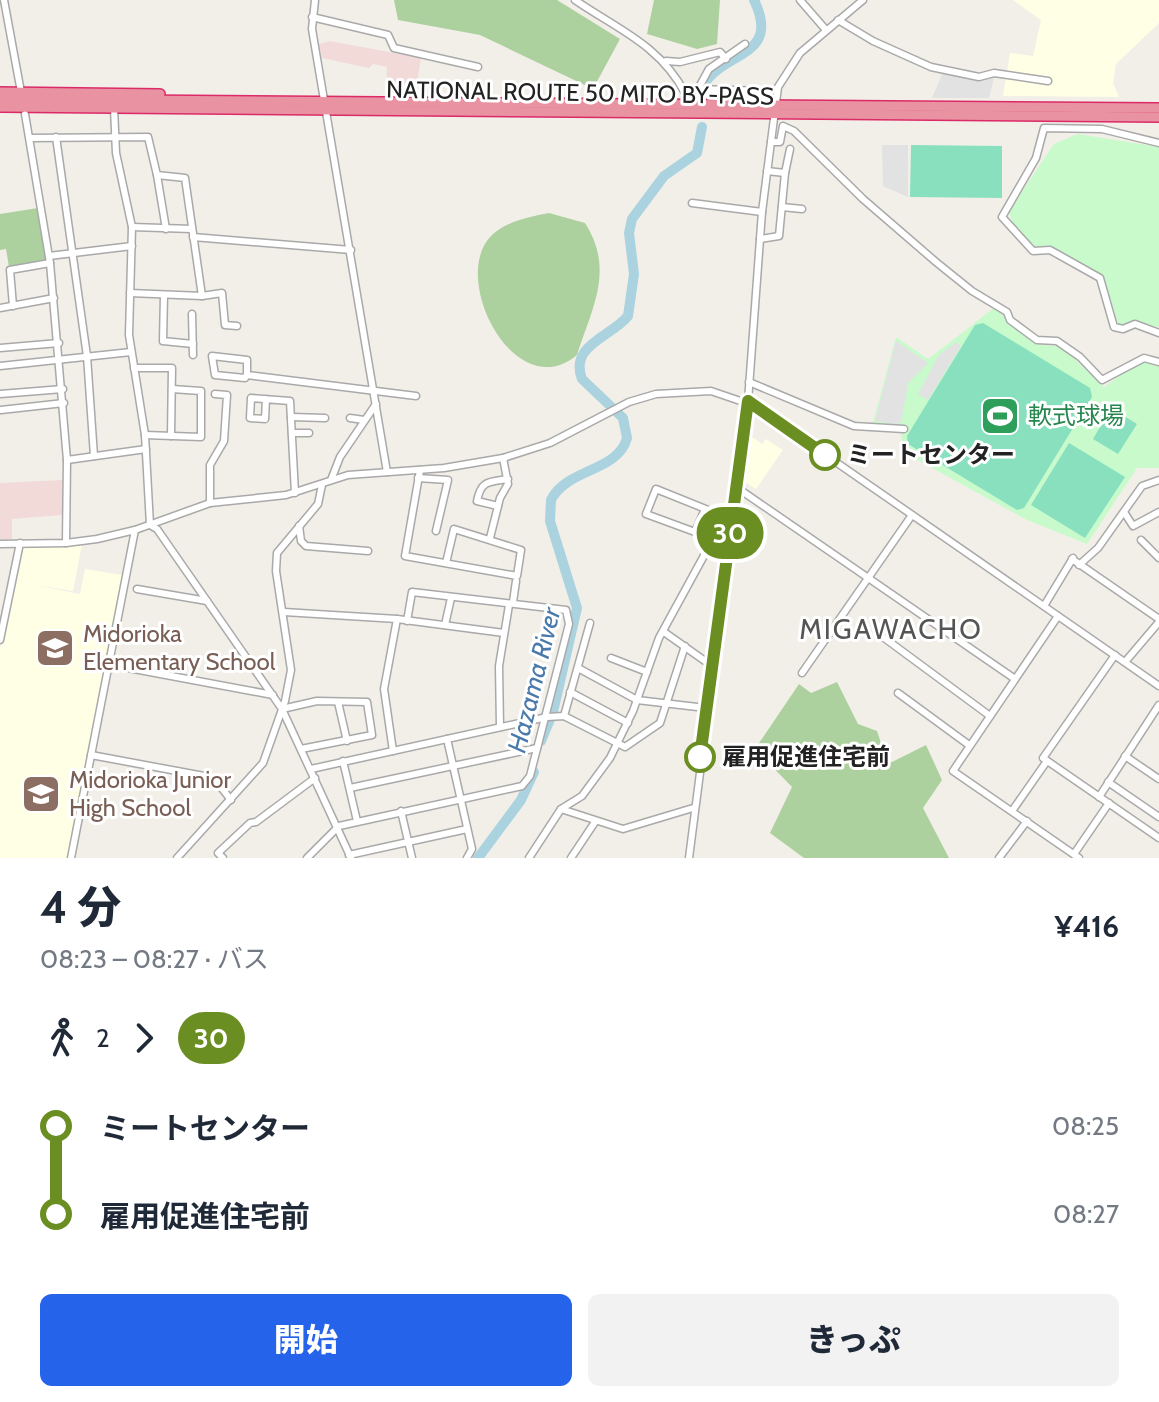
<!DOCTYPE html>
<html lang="ja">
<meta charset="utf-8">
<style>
:root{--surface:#fff;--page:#f2f2f3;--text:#1f2937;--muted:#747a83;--accent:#2563eb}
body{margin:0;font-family:Cabin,"Noto Sans JP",sans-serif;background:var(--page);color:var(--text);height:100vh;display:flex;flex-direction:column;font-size:30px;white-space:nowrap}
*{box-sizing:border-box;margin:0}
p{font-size:26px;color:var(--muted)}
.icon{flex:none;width:44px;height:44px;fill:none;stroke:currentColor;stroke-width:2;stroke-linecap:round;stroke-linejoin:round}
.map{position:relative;height:858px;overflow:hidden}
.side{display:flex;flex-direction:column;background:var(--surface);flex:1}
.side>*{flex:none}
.badge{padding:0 16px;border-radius:26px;font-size:28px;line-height:52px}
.map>.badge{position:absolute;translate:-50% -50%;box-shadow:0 0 0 4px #fff}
.legs{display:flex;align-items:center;gap:12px;height:88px;padding:0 40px;font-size:26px}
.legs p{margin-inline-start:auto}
.head{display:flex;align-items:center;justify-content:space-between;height:136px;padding:0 40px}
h1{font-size:44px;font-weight:800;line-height:60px}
.cta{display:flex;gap:16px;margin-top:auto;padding:16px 40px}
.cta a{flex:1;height:92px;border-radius:12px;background:var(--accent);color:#fff;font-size:32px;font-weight:800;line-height:92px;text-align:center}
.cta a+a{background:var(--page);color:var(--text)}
ul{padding:0 40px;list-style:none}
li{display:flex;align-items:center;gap:28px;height:88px;font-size:30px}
li i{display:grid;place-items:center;width:12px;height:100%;margin:0 10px;background:currentColor}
li i::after{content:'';width:20px;height:20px;margin:-10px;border:6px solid;border-radius:50%;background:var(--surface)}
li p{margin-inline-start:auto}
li:first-child i{background:linear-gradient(#0000 50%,currentColor 0)}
li:last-child i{background:linear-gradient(currentColor 50%,#0000 0)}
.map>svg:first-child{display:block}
.commercial{fill:#f2dad9}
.education{fill:#ffffe5}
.forest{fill:#add19e}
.park{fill:#c8facc}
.pitch{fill:#88e0be}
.parking{fill:#e2e2e2}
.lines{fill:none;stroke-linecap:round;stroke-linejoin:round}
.river{stroke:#aad3df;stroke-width:10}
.minor-casing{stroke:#a9a9a9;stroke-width:9}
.highway-casing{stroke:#dc2a67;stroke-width:12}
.minor{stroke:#fff;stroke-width:6}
.highway{stroke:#e892a2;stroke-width:9}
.line-1-casing{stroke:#fff;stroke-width:18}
.line-1{stroke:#6b8e23;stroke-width:12}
.stop-1-dot{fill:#fff;stroke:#6b8e23;stroke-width:4}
.labels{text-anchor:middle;stroke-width:6;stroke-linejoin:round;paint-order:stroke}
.street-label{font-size:24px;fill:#222;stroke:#fff}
.leisure-label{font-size:24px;fill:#27864d;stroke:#fff;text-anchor:start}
.stop-label{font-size:24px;font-weight:bold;fill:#222;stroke:#fff;text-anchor:start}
.education-label{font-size:24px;fill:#785e54;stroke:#fff;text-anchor:start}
.water-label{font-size:26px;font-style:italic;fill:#4a7aab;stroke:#fff}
.quarter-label{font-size:28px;letter-spacing:2px;fill:#555;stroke:#fff}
</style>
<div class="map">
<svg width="1159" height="858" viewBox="0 0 1159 858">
<rect width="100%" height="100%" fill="#f2efe9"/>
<!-- commercial -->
<g class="commercial">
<polygon points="330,41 421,58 416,90 410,94 386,95 387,67 373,64 369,68 322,58 319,44"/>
<polygon points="63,480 62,515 12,519 12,539 0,540 0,483"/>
</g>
<!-- education -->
<g class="education">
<polygon points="1013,0 1159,0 1159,23 1116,64 1113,83 1119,97 1003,96 1010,53 1033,56 1041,20"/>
<polygon points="749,435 762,444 766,439 783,450 756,489 742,480"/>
<polygon points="82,544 73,591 34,585 80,594 85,569 122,575 95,729 80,727 95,730 69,858 0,858 0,650 22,547"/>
</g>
<!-- forest -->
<g class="forest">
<polygon points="394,0 557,0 620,39 593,89 480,35 398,20"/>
<polygon points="654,0 720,0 717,44 697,49 647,34"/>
<polygon points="38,208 46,262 9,267 6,249 0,250 0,214"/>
<path d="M 549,213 L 585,223 C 615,270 592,308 577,355 C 515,407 448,277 492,235 C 507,221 529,217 549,213 Z"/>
<polygon points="837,682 858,724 877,731 882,746 868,752 870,763 892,762 926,745 942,780 923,808 949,858 804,858 770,833 792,787 755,749 799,684 811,693"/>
</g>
<!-- park -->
<g class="park">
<polygon points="1078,134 1159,147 1159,327 1139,324 1119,326 1104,277 1051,249 1040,250 1014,228 1009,211 1054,144"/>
<polygon points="994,308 1041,345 1061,346 1104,387 1139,362 1159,364 1159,468 1137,468 1087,544 1027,520 903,452 900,425 873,423 896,337 928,359"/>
</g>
<!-- pitch -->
<g class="pitch">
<polygon points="911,145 1002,146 1002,198 910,197"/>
<polygon points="983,323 1090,388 1092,397 1024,508 1017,510 908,444 907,436 975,325"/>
<polygon points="1111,408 1137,424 1118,454 1093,439"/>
<polygon points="1069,443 1125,477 1085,538 1031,505"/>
</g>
<!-- parking -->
<g class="parking">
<polygon points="943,72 995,74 989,98 932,98"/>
<polygon points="882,145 908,145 908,197 883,186"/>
<polygon points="896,341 928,363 908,383 901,423 893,424 875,421"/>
<polygon points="956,342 961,346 928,400 918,394 939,355"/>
</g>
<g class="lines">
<!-- river -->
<g class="river">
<path d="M 703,86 C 723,50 782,58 754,0"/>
<path d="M 541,741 L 553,712 L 577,608 L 550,521 L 551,500 C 567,468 618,472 627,438 L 623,418 L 582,379 C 569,345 611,337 628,316 L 634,274 L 629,233 L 632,219 L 664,176 L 697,153 L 702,127"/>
<polyline points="478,858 521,800 534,772"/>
</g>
<!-- minor casing -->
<g class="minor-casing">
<g id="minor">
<polyline points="4,0 21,92"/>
<polyline points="315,0 312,29 387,472"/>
<path d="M 575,0 C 617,29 660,45 685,93"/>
<polyline points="800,0 826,30"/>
<polyline points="312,17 388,35 394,48 478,67"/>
<polyline points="838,20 873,41 931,67 979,77 994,73 1048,81"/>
<polyline points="666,61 680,62 720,52 726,59"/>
<polyline points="698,89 709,69 745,44"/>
<polyline points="685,97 689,91 698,89 766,91"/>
<polyline points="114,108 116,153 132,227 129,335 145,435 150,525 157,529 282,709 351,858"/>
<polyline points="25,114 50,263 67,460 146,449"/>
<polyline points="56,137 87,356 94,456"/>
<polyline points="30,138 148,137 157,175 185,178 202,296 130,293"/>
<polyline points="771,142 780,142 783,126 794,131 863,199 936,262 972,291 1007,312 1010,320 1037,340 1057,341 1080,357 1102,380 1144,358 1159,362"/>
<polyline points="1159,143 1102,129 1044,128 1036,158 1002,217 1033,251 1050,250 1100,278 1114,327 1123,329 1135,324 1159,333"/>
<polyline points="767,171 785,173 790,149"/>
<polyline points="157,175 166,229"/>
<polyline points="692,203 762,212"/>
<polyline points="782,207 802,209"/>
<polyline points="132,227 192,229"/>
<polyline points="193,237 351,250"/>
<polyline points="760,239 779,236 785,173"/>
<polyline points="49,256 132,246"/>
<polyline points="164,295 163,341 193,344"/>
<polyline points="202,296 222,293 225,325 237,326"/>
<polyline points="13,306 10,270 50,263"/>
<polyline points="0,308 54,298"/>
<polyline points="192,314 193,355"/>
<polyline points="0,348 59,343"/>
<polyline points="0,366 131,352"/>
<polyline points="134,368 172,368 171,436"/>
<polyline points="247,375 245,378 215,375 212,356 247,360 247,375 416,396"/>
<polyline points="749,382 854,426 904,429"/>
<polyline points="0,394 63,389"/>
<polyline points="266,399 265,419 250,418 251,398 290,401 295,493"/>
<polyline points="1,410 64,403"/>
<polyline points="291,417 325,418"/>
<polyline points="350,418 364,420"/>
<polyline points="292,433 309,433"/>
<polyline points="145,435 201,437 201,391 172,389"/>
<polyline points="420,470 405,556 517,576 521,550 454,529 446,563"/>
<polyline points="418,478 448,480 436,531"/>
<polyline points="331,480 340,457 376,404"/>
<polyline points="736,487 1015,679"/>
<polyline points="210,503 210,465 224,441 227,395 215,394"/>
<path d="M 498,506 L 477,501 C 481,480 489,482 508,479"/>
<polyline points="705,509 695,532 646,514 656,489 728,518"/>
<polyline points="1124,512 1133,526 1159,512"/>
<polyline points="299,526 301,541 306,546 368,551"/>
<polyline points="490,538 500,498 508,484 503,458"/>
<polyline points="1141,540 1159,558"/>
<polyline points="66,543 67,460"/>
<polyline points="0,544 66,543 97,539 135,530 210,503 286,495 348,475 444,468 503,458 550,443 629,402 656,394 711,391 755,406 1159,686"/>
<polyline points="1072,559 1159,619"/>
<polyline points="1079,565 1098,548 1142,486 1159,480"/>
<polyline points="137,589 207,601"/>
<polyline points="513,602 516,581"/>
<polyline points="1044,606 1073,558"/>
<polyline points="284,612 397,619 504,633"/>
<polyline points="1058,616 953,771 1079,858"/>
<polyline points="445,625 451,598"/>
<polyline points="664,632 712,666"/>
<polyline points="883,637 990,716"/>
<polyline points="0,640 20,543"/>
<polyline points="1115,655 1043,758 1159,838"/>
<polyline points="611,658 647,672"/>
<polyline points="1125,662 1159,622"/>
<polyline points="107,664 273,695"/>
<polyline points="578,668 637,700 706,708"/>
<polyline points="802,673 912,515"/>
<polyline points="570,692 628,723"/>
<polyline points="898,693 969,745"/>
<polyline points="338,702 347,741"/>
<polyline points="282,709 317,701 367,702 372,735 301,749"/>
<polyline points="564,716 590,623"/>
<polyline points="500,727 499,666 509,605"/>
<polyline points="447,739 472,849 467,858"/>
<polyline points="393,751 384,689 397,619"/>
<polyline points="91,755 204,776 216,781 231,800"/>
<polyline points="1125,756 1159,779"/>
<polyline points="343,761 357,821"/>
<polyline points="311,769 547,717 564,716 625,747 660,723 685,646"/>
<polyline points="1108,782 1159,817"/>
<polyline points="350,788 537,748"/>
<polyline points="1099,797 1159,705"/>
<polyline points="561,809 623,829 693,808"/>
<polyline points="401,811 412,858"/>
<polyline points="1012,811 1047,761"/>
<polyline points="1074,854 1109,803"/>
<polyline points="349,855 467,829"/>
<polyline points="71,858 135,530"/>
<polyline points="177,858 263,763 285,701 291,670 276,571 277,553 318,504 322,485"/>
<polyline points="223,858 218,853 250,823 256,822 315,778"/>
<polyline points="307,858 339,826 522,786 530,776 569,624 566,610 412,592 407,621"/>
<polyline points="529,858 561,809 582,796 610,758 633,711 659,638 724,519 732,517"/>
<polyline points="571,858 595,822"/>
<polyline points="689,858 748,401 762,212 778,87 800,53 863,0"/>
<polyline points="999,858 1027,821"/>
</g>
</g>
<!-- highway casing -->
<g class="highway-casing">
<g id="highway">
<polyline points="0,92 160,94"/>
<polyline points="0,99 1159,108"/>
<polyline points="0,107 1159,117"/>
</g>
</g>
<!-- minor -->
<use href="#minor" class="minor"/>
<!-- highway -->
<use href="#highway" class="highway"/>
</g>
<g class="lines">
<!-- line-1 casing -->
<g class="line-1-casing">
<polyline id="line-1" points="700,757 748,401 825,455"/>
</g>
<!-- line-1 -->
<use href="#line-1" class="line-1"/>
</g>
<!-- icons -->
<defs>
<g id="stadium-square" transform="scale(2)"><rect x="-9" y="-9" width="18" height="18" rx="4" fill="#2e9e5b" stroke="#fff"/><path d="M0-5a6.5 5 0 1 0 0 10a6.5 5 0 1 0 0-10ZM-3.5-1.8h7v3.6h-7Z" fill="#fff"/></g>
<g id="school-square" transform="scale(2)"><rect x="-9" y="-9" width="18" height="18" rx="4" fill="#8d6e63" stroke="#fff"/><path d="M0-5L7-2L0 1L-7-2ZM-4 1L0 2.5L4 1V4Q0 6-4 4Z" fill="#fff"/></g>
</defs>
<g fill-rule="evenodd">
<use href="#stadium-square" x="1000" y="416"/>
<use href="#school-square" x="55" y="648"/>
<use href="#school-square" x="41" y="794"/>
</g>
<!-- markers -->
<g class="stop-1-dot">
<circle cx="825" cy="455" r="14"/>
<circle cx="700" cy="757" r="14"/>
</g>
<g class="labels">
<!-- street labels -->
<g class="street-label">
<text transform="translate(580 93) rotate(1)" y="8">NATIONAL ROUTE 50 MITO BY-PASS</text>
</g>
<!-- leisure labels -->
<g class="leisure-label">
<text x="1028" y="424">軟式球場</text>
</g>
<!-- stop labels -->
<g class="stop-label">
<text x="847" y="463">ミートセンター</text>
<text x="722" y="765">雇用促進住宅前</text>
</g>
<!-- education labels -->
<g class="education-label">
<text x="83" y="642">Midorioka<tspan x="83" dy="28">Elementary School</tspan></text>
<text x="69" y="788">Midorioka Junior<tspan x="69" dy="28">High School</tspan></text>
</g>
<!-- water labels -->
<g class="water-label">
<text transform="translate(534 680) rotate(-76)" y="9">Hazama River</text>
</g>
<!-- quarter labels -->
<g class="quarter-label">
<text x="891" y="639">MIGAWACHO</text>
</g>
</g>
</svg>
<b class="badge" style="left:730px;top:533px;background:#6b8e23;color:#fff">30</b>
</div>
<section class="side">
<div class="head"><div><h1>4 分</h1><p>08:23 – 08:27 · バス</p></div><b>¥416</b></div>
<div class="legs"><svg class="icon" aria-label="walk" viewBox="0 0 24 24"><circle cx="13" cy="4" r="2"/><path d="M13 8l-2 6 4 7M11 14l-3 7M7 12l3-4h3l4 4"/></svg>2<svg class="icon" aria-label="forward" viewBox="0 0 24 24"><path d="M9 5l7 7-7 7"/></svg><b class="badge" style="background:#6b8e23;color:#fff">30</b></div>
<ul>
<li><i style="color:#6b8e23"></i><b>ミートセンター</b><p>08:25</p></li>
<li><i style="color:#6b8e23"></i><b>雇用促進住宅前</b><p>08:27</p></li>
</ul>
<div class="cta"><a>開始</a><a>きっぷ</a></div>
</section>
